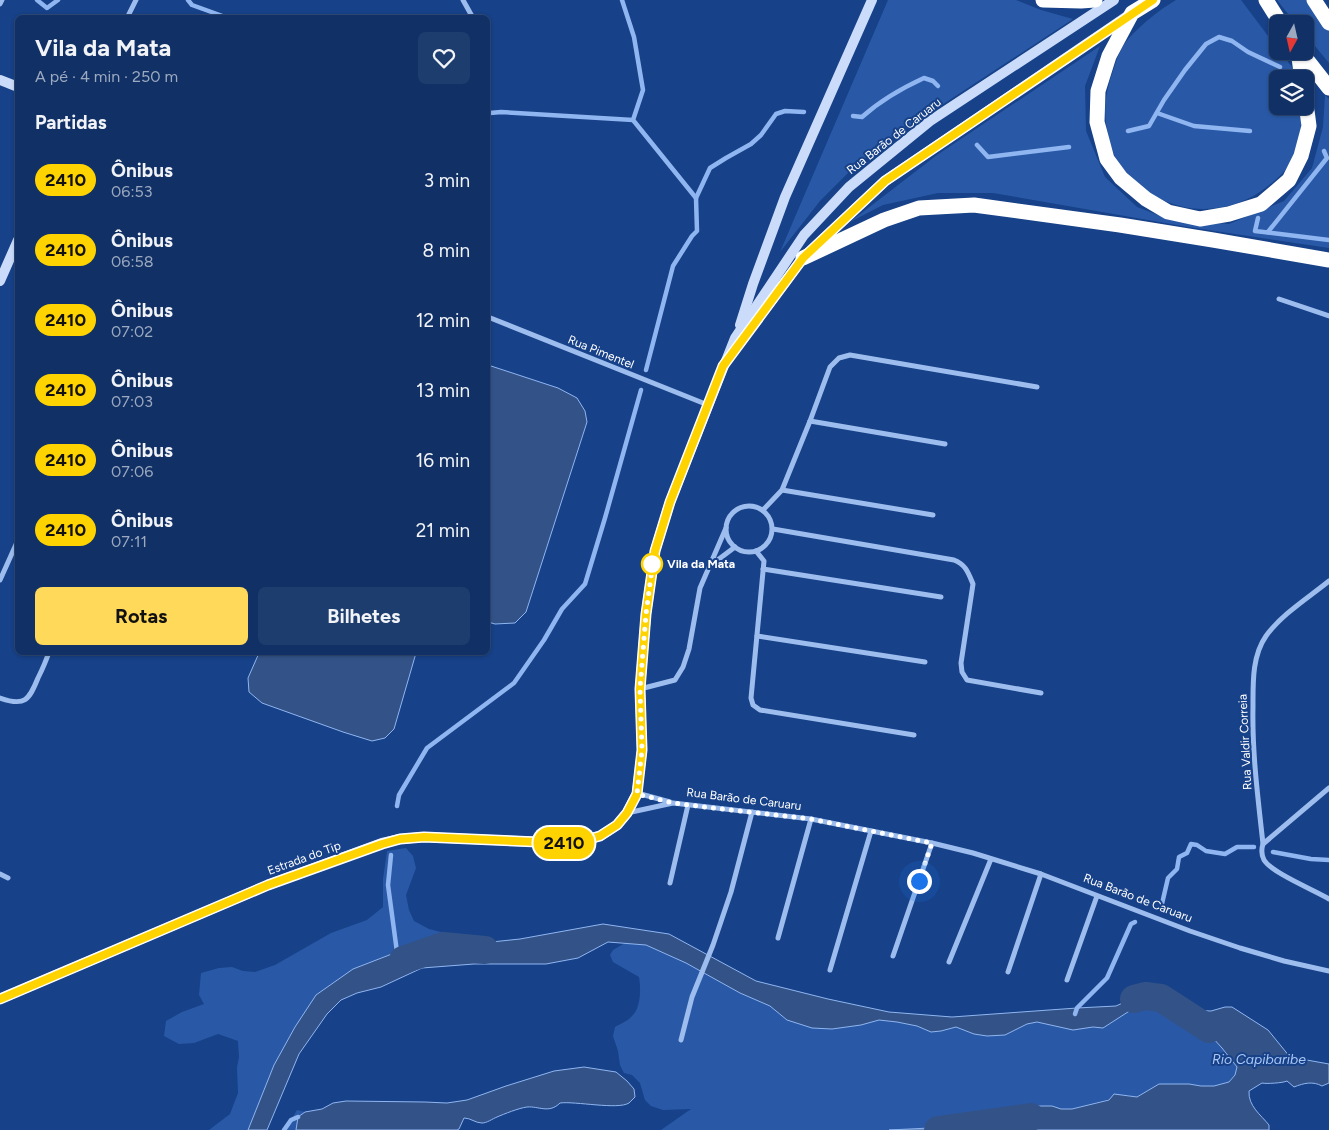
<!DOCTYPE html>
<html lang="pt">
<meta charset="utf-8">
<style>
:root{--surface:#113166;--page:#1e3d6f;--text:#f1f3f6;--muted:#9ca9bf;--line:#304c7a;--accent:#ffda5a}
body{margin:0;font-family:Figtree,sans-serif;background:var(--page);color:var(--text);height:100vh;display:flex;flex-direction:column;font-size:19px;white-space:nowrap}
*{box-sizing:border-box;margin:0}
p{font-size:16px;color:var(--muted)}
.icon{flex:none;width:28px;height:28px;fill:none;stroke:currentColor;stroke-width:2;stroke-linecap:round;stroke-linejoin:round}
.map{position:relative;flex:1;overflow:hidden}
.panel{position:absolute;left:15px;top:15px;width:475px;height:640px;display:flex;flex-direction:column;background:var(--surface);border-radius:8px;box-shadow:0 1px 4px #0004,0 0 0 1px var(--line)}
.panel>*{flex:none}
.badge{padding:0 10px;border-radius:16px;font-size:18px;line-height:32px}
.needle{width:32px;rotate:188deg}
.controls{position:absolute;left:1269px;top:15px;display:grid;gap:10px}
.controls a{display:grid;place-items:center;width:45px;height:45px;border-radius:8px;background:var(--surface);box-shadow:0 1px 4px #0004,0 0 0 1px var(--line);font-size:25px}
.you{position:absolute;width:25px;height:25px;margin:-12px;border:4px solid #fff;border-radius:50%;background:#1a73e8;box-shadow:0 0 0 8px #1a73e833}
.map>.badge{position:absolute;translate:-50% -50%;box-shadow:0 0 0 2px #fff}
h2{padding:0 20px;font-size:19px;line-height:45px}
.round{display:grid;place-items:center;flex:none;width:52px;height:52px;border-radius:8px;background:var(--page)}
.head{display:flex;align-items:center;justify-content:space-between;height:85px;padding:0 20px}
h1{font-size:24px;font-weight:700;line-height:38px}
.cta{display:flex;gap:10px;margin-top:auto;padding:10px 20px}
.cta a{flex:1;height:58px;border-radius:8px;background:var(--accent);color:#111;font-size:20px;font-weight:700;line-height:58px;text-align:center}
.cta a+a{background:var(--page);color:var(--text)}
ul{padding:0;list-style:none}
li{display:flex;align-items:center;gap:15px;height:70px;padding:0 20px}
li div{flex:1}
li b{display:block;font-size:19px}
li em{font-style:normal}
li .badge{min-width:55px;font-weight:700;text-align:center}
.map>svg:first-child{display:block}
.green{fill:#2959a6}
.water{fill:#335388;stroke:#90b6f1}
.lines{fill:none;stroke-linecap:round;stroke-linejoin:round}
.stream{stroke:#90b6f1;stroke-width:4.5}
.river{stroke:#335388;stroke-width:28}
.street{stroke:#9dbdee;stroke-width:5}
.secondary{stroke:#cadcfa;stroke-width:10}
.highway{stroke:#fff;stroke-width:15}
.line-casing{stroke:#fff;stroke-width:11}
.line{stroke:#ffd300;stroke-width:8}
.walk{stroke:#fff;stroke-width:5;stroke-dasharray:0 9}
.stop-dot{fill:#fff;stroke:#ffd300;stroke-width:2.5}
.labels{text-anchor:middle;stroke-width:4;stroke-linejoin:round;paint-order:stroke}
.street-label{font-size:12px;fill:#fff;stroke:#174188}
.stop-label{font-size:12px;font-weight:bold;fill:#fff;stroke:#174188;text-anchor:start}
.water-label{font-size:14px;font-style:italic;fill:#a9c7f5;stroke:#174188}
</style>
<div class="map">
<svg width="1329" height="1130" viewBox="0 0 1329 1130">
<rect width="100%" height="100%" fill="#174188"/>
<!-- green -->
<g class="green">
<polygon points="888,0 1016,0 1041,10 1073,19 919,120 857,164 820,201 780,252"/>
<path d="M 1176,0 L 1241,0 L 1277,48 L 1278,51 L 1280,51 L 1294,70 L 1296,79 L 1278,79 L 1278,106 L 1302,106 C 1303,117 1301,125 1299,136 C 1293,161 1289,170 1268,186 C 1219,225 1151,213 1117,160 C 1114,156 1113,150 1111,146 C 1102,118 1104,95 1114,68 C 1117,57 1122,46 1129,38 C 1143,23 1159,10 1176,0 Z"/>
<polygon points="1277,0 1309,0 1329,29 1329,63 1305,34 1305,24 1296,24"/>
<polygon points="1100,46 1085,86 1086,131 1105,177 1137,207 1169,219 1229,224 1284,201 1312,168 1323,127 1325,95 1329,99 1329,248 1188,227 993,193 938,193 883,205 850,222 937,155"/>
<polygon points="406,848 413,856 416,868 406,895 409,910 414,921 429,929 457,936 488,943 397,952 353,969 274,1065 248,1130 209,1130 230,1114 238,1093 237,1067 239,1057 238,1041 218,1034 194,1043 179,1044 164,1036 166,1021 182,1012 204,1004 199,995 201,973 219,968 232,967 243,971 255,972 275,965 331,933 367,920 383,907 383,879 387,851"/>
<path d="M 625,943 L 646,945 L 686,963 L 740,993 L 770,1006 L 787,1020 L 812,1028 L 832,1029 L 861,1025 L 879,1020 L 897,1022 L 917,1026 L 931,1032 L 941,1031 L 956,1027 L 974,1034 L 1005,1035 L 1027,1024 L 1037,1022 L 1073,1030 L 1093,1027 L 1103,1028 L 1131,1010 L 1147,1008 L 1159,1010 L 1172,1016 L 1186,1020 L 1211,1036 L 1222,1048 L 1237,1067 L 1235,1075 L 1229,1082 L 1214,1086 L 1201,1086 L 1189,1084 L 1159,1084 L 1137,1097 L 1125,1095 L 1072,1109 L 1061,1109 L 1052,1106 L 1036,1106 L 1029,1108 L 1017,1107 L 992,1118 L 997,1128 L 976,1130 L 954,1130 L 945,1126 L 930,1128 L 889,1130 L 661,1130 L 691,1109 L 663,1110 L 651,1106 L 645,1100 L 640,1083 L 632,1075 L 624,1073 L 620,1065 L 618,1051 L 613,1036 L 615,1027 C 620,1024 628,1021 632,1016 C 641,1008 641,988 639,977 L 613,962 L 610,955 L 613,950 Z"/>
<polygon points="297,1110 305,1112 298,1118 296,1130 284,1130 287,1127"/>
</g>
<!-- water -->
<g class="water">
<polygon points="488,365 558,388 577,398 585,411 587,422 526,612 515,623 495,624 488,622"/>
<polygon points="259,653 259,652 416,653 394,729 385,738 372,741 343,732 262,703 249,692 248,678"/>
<path d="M 603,924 L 669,934 L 756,981 L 828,999 L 889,1012 L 952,1017 L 1077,1008 L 1116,1006 L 1140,995 L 1152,996 L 1164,998 L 1173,1006 L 1182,1010 L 1211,1011 L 1225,1007 L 1232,1007 L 1268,1030 L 1290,1057 L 1329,1064 L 1329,1083 L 1322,1086 C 1313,1081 1304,1083 1294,1087 L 1287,1081 C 1283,1083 1266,1084 1262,1083 L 1249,1091 C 1248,1106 1261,1115 1269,1125 L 1269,1130 L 976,1130 L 997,1128 L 991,1118 L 1001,1114 L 1008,1110 L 1017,1107 L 1029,1108 L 1036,1106 L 1052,1106 L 1061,1109 L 1072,1109 L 1109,1100 L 1114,1094 L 1137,1097 L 1159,1084 L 1189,1084 L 1201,1086 L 1214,1086 L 1229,1082 L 1235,1075 L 1237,1067 L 1222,1048 L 1211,1036 L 1186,1020 L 1172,1016 L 1159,1010 L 1147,1008 L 1131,1010 L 1103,1028 L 1093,1027 L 1073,1030 L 1037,1022 L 1027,1024 L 1005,1035 L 987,1036 L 974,1034 L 956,1027 L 941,1031 L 931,1032 L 917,1026 L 897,1022 L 879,1020 L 861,1025 L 832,1029 L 812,1028 L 787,1020 L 770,1006 L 740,993 L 686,963 L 646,945 L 608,942 L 578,958 L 546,964 L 474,964 L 422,968 L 381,987 L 357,993 L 341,1000 L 327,1014 L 299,1054 L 267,1130 L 248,1130 L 274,1065 L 295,1027 L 316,995 L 353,969 L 397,952 L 520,939 Z"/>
<path d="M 584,1067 L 616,1072 L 627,1081 L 634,1089 L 635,1097 C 633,1099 631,1101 629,1103 C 618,1110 575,1101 560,1103 C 549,1114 539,1106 527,1107 C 519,1108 504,1114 497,1117 C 492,1119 487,1123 482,1123 C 475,1123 471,1118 464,1118 L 459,1129 L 457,1130 L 296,1130 L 298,1117 L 305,1112 L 322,1109 L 333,1103 L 346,1101 L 425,1102 L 447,1103 L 467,1100 L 506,1086 L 554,1071 Z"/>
<polygon points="945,1126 954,1130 889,1130 930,1128"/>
</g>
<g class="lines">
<!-- stream -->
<g class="stream">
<polyline points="37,0 47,8 58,0"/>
<polyline points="188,0 192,5 228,18"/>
<polyline points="622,0 634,37 643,90 633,120 696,198 697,231 692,236 673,266 646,370"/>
<polyline points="490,113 501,112 633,120"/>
<polyline points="1157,113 1194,126 1250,131"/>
<path d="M 853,116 L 862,117 C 881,100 900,89 924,78 L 933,81 L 938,86"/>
<polyline points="1128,131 1149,126 1164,100 1185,70 1206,44 1219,37 1232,41 1248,52 1280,67"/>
<polyline points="977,145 988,157 1069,147"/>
<polyline points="696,198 710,168 726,158 751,144 761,135 776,114 785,111 804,112"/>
<polyline points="1258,218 1255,231 1329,240"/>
<polyline points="1268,232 1327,158 1324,151"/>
<polyline points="397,806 399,795 427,748 514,683 544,640 562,609 585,584 605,518 641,390"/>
<polyline points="1273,852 1311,859 1329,860"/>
<polyline points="391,855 388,885 397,952 398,957"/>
<polyline points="1161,908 1168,878 1177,869 1179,857 1187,853 1191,844 1197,845 1206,851 1225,854 1237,847 1254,847"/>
<polyline points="1075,1014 1077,1008 1107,978 1131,924 1135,922"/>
<polyline points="284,1130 291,1120 298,1117"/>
</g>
<!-- river -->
<g class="river">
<polyline points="403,960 443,946 485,950"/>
<polyline points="1134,999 1145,996 1161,998 1209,1029"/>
<polyline points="938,1130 1031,1117"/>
</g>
<!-- street -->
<g class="street">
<polyline points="463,0 473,18"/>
<polyline points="0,4 2,0"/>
<polyline points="127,18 136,0"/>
<polyline points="1279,299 1329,316"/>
<polyline points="488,317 708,405"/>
<polyline points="810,421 945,444"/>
<polyline points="782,490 933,515"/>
<circle cx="749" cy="529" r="23"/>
<polyline points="763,510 782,490 810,421 830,367 839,358 850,355 1037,387"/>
<path d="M 773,529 L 954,560 C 966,565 968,572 973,584 L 961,663 L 962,672 L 967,680 L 1041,693"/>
<polyline points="756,551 764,561 751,698 753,705 760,710 914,735"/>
<polyline points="711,565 735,547"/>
<polyline points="763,569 941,597"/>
<polyline points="0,580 18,540"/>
<polyline points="757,636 925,662"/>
<polyline points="640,689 675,680 683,667 689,649 700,588 726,528"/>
<path d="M 0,698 C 25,707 29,700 38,678 C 42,670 46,661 49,652"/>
<path d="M 1329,788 L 1263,844 C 1261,850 1261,854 1264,860 C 1272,873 1314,890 1329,899"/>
<polyline points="637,793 670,802"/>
<polyline points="627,813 673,803 811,819 932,843 973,853 1041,874 1190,931 1240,948 1284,961 1329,971"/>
<path d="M 1263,844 C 1258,798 1252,753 1253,707 C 1253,683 1252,656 1266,636 C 1282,614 1308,598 1329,581"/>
<polyline points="0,874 8,878"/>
<polyline points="670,883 688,805"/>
<polyline points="778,938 811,819"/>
<polyline points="893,956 932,843"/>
<polyline points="949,962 991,859"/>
<polyline points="830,970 871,831"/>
<polyline points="1008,972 1041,874"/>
<polyline points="1067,980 1097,896"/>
<polyline points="681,1040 692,997 713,945 731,892 752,812"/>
</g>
<!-- secondary -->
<g class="secondary">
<polyline points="0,80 18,87"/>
<polyline points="0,281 18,240"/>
<polyline points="740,325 753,284 785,197 872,0"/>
<polyline points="734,351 803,258 885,181 1129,15"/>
<polyline points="0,999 268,885 382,843 400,839 424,837 563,843 582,841 600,836 617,825 627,813 637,793 642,750 640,689 646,614 655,551 670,502 735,338 804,235 849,187 930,121 1114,0"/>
</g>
<!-- highway -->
<g class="highway">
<polyline points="1043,0 1081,1 1095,0"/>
<polyline points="1153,0 1132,13 1109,56 1098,91 1097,122 1107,159 1121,178 1146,199 1168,212 1200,219 1229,214 1261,204 1289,180 1301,156 1309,126 1305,95"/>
<polyline points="1266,0 1281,24"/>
<polyline points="1314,0 1329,23"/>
<polyline points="1298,51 1302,79"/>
<polyline points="1300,51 1329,88"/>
<polyline points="803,258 884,220 919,208 974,205 1120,225 1213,240 1329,260"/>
</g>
</g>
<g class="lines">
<!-- line casing -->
<g class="line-casing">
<polyline id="line" points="0,999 268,885 382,844 400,839 424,837 562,843 582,841 600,836 617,825 627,813 637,794 642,750 640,689 646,614 655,551 670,502 723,366 803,258 885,181 1153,0"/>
</g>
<!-- line -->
<use href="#line" class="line"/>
<!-- walk -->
<polyline class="walk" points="652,564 653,561 646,614 640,689 642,750 637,794 673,803 688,805 811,819 932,843 919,881"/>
</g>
<!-- markers -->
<circle class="stop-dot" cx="652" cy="564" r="10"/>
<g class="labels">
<!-- street labels -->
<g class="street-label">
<text transform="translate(894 136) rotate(-38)" y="4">Rua Barão de Caruaru</text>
<text transform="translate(601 352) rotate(22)" y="4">Rua Pimentel</text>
<text transform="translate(1245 742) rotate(-93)" y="4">Rua Valdir Correia</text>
<text transform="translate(744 799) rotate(7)" y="4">Rua Barão de Caruaru</text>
<text transform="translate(304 858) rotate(-20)" y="4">Estrada do Tip</text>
<text transform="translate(1138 898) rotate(21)" y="4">Rua Barão de Caruaru</text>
</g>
<!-- stop labels -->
<g class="stop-label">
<text x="667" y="568">Vila da Mata</text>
</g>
<!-- water labels -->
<g class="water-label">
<text x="1259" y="1064">Rio Capibaribe</text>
</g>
</g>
</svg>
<div class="controls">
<a><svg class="needle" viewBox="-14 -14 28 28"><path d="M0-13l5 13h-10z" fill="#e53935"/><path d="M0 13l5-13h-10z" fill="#9ca9bf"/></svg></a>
<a><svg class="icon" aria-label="layers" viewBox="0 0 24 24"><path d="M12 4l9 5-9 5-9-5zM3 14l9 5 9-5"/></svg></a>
</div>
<div class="you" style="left:919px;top:881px"></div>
<b class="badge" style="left:564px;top:843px;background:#ffd300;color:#111">2410</b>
<section class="panel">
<div class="head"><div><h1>Vila da Mata</h1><p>A pé · 4 min · 250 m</p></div><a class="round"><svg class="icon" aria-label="heart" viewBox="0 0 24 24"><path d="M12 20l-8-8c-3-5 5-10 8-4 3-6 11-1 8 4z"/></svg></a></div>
<h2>Partidas</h2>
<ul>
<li><span class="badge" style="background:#ffd300;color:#111">2410</span><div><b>Ônibus</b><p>06:53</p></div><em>3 min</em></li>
<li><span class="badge" style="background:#ffd300;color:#111">2410</span><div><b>Ônibus</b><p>06:58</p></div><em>8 min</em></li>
<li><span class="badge" style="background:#ffd300;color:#111">2410</span><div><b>Ônibus</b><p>07:02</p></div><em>12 min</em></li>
<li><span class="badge" style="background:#ffd300;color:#111">2410</span><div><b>Ônibus</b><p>07:03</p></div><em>13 min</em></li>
<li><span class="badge" style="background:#ffd300;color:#111">2410</span><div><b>Ônibus</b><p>07:06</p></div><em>16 min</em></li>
<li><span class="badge" style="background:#ffd300;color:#111">2410</span><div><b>Ônibus</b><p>07:11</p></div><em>21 min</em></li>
</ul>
<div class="cta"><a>Rotas</a><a>Bilhetes</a></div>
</section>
</div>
